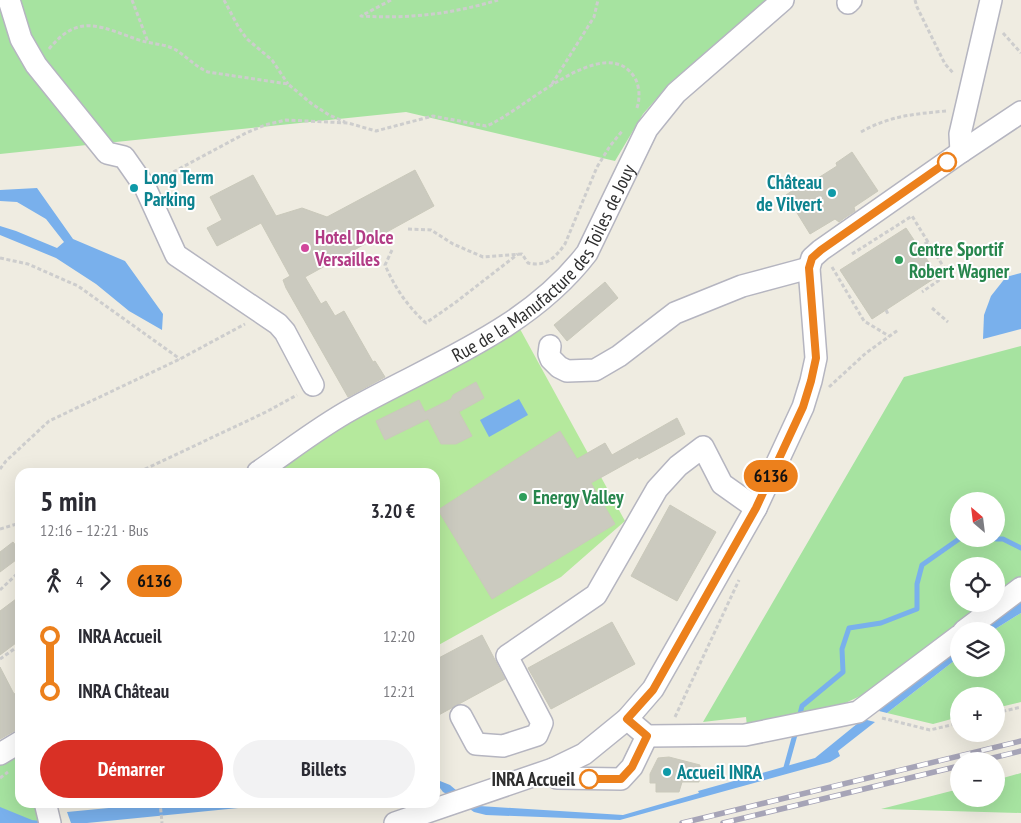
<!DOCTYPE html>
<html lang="fr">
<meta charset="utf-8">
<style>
:root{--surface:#fff;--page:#f2f2f3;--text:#2b2b33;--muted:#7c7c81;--accent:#d93025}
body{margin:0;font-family:"PT Sans Narrow",sans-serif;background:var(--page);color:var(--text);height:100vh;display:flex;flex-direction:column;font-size:19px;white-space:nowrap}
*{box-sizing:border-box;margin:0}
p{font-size:16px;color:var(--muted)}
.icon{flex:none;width:28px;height:28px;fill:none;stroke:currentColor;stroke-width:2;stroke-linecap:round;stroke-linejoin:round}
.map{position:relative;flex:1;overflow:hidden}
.side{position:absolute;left:15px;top:468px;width:425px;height:340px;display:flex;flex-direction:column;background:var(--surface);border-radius:15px;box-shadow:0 5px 20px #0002}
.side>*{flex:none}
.badge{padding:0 10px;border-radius:16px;font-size:18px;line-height:32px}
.needle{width:32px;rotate:332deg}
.buttons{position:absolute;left:950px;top:492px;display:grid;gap:10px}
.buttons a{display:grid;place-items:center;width:55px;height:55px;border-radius:50%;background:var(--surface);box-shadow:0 5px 20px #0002;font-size:25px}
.map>.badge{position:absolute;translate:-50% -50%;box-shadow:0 0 0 2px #fff}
.legs{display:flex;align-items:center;gap:8px;height:55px;padding:0 25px;font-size:16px}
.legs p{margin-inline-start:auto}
.summary{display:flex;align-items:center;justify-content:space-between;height:85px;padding:0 25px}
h1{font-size:28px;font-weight:600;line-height:38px}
.primary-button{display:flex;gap:10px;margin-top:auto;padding:10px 25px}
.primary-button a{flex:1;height:58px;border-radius:30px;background:var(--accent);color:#fff;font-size:20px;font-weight:600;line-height:58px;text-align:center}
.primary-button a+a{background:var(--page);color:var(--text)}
ul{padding:0 25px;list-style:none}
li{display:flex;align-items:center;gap:18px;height:55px;font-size:19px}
li i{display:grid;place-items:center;width:8px;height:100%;margin:0 6px;background:currentColor}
li i::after{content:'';width:12px;height:12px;margin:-6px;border:4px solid;border-radius:50%;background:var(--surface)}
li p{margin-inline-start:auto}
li:first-child i{background:linear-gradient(#0000 50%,currentColor 0)}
li:last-child i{background:linear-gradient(currentColor 50%,#0000 0)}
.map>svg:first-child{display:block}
.green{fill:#a6e3a0;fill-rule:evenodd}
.pitch{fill:#b5e99d}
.water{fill:#79b0ec}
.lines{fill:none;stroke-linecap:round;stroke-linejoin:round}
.stream{stroke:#79b0ec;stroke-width:5}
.building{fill:#cbcabf;stroke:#cac9bb}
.minor-casing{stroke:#b5b5c0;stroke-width:24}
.path{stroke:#cdcdcd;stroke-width:3;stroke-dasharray:4 2.5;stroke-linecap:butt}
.minor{stroke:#fff;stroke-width:21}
.rail-casing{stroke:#a6a4b7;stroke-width:5.5}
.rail{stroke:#fff;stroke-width:4;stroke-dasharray:11;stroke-linecap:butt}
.line-1-casing{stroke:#fff;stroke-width:11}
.line-1{stroke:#ec801c;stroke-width:8}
.stop-1-dot{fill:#fff;stroke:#ec801c;stroke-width:2.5}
.culture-dot{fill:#0f9aa8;stroke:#fff;stroke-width:2}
.hotel-dot{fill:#d1479c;stroke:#fff;stroke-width:2}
.leisure-dot{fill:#2e9e5b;stroke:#fff;stroke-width:2}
.labels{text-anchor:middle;stroke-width:4;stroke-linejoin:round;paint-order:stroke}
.culture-label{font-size:19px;font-weight:bold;fill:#0d838f;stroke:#fff;text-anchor:start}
.hotel-label{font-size:19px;font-weight:bold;fill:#b23c85;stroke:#fff;text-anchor:start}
.leisure-label{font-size:19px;font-weight:bold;fill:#27864d;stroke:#fff;text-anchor:start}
.street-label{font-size:19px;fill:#2e2e2e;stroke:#fff}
.stop-label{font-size:19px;font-weight:bold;fill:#2e2e2e;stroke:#fff;text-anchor:end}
</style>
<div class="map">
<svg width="1021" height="823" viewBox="0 0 1021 823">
<rect width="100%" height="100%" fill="#efece1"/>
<!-- green -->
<g class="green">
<polygon points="0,0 768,0 671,82 643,114 615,161 406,112 0,154"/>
<path d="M 1021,346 L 1021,579 L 996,598 L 996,566 L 959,566 L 959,604 L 988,604 L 875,689 L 837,707 L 747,726 L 746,717 L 703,722 L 904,377 ZM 959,501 L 996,501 L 996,539 L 959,539 Z"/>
<polygon points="1021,613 1021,702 996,708 996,696 959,696 959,717 933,724 887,713 959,657 959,669 996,669 996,631 992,631"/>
<polygon points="20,743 20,802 38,803 40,823 0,823 0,755"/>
<polygon points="1021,773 1021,813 881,809 959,789 959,799 996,799 996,780"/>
</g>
<!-- pitch -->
<polygon class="pitch" points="520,329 625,521 561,577 435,647 435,472 274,472 337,428"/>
<!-- water -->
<g class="water">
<polygon points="37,188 73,239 125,261 163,314 162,330 129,311 96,284 56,258 0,235 0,226 16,231 57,248 64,242 46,219 17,202 0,201 0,190"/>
<polygon points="1021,273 1021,329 983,339 984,315 991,296 1006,277"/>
<polygon points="519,399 528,415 489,437 480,420"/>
<polygon points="1021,602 1021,613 992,631 976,631 989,621"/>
<polygon points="959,645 959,657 887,713 875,710"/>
<polygon points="863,719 875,722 838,751 840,756 830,762 620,820 486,815 474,812 464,805 623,815 699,793 698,791 815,758"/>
<polygon points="435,779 450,785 463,796 456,799 443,792 440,788 435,788"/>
<polygon points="171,802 288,802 288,803 87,823 71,823 67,812"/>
<polygon points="0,807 32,820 40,821 40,823 0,823"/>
</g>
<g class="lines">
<!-- stream -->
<g class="stream">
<polyline points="996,539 1003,539 1021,548"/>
<polyline points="799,718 802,706 843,672 842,649 849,628 881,623 917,609 917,584 922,565 959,539"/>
<polyline points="785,771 796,731"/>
</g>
</g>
<!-- building -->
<g class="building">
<polygon points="852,152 878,191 854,207 855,211 843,219 839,222 835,219 810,234 786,195 802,184 804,187 837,166 836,163"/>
<polygon points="415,170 434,206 305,277 321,304 326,301 335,316 344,311 373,362 375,361 385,377 348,397 286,288 283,280 290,276 261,223 217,246 207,228 222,220 210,197 253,175 276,216 302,208 327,217"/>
<polygon points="906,228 938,276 872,319 840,270"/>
<polygon points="605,282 618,298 567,341 554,325"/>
<polygon points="476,382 484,398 459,412 472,436 456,444 441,444 428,419 385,440 376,421 419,400 425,412 451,399 453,395"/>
<polygon points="677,418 685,434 639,459 638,457 591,483 615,524 492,599 438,510 560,431 577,459 605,443 612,455"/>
<polygon points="670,505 716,532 677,601 631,576"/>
<polygon points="13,542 20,551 20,557 0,572 0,552"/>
<polygon points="20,596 20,640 0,655 0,611"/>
<polygon points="612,622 635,664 551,709 528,668"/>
<polygon points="482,635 505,679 435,717 435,660"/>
<polygon points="0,667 14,694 20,691 20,730 14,731 0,739"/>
<polygon points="669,757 700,765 699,782 682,782 679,792 656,792 656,783 650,783 650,774 658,758"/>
</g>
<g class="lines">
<!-- minor casing -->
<g class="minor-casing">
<g id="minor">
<polyline points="9,0 21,39 36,65 107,153 124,157 145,187 176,255 278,324 285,332 313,385"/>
<polyline points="848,3 851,0"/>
<polyline points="961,152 960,134 991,0"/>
<polyline points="550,346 549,354 551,359 559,367 567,371 595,370 619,356 675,313 742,286 809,268"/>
<path id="s1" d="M 258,472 C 289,451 319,427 352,409 C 434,363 528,330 587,253 L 647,129 L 676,93 L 783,0"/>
<polyline points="964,631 1021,588"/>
<polyline points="461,716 476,744 503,746 537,735 542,723 507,656 596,595 657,489 678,466 703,447 722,484 756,508"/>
<polyline points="627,719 647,736 745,735 858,712 959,636"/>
<polyline points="0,754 20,742"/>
<polyline points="553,769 557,778 621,779 632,767 647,736"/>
<polyline points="45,802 50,823"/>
<polyline points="395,823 553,769 584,754 627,719 653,689 756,508 803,407 811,381 816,358 809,268 812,258 821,250 961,152 1021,112"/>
</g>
</g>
<!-- path -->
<g class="path">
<polyline points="132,0 148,42"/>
<polyline points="224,0 239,28 247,39 272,60 288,84"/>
<path d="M 391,0 L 361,16 C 409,19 452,14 498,0"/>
<polyline points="915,0 917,7 945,64 954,74"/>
<polyline points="1003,33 1021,53"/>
<path d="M 49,49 C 80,11 102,28 142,41 C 153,44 166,44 176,50 C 187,57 196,67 208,72 L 288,84 L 312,104 L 329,115 L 345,122"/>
<polyline points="552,84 594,17 598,0"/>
<path d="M 861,132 C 889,116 914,114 946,111"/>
<path d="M 162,178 L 246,133 L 265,125 L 286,120 L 348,123 L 376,131 L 433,116 L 486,126 C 519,115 607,26 636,80 C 640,89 640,102 636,110"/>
<path d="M 408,229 L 431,230 L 453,244 L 483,257 L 522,254 L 528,263 C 546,267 555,258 565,244 L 597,167 L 610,146 L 623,130"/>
<polyline points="919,247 928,242 948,274 922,292"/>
<path d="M 392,250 L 385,265 C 395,288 408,307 426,323 L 456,302 L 518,254"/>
<polyline points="852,254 912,216 928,242"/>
<polyline points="0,258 28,264 78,286 180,359"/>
<polyline points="832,267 864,321 889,336"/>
<polyline points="932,308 948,322"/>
<polyline points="886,310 888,314"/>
<polyline points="829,387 866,353 898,330"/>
<polyline points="0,469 6,461 49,421 180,359 245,324"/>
<polyline points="139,472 266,412 297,395"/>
<polyline points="0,529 20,523"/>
<polyline points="0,590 20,571"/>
<polyline points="0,659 20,645"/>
<polyline points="996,713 1021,707"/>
<polyline points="675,717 739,580"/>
<polyline points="882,718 930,730 959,723"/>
<polyline points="0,778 8,772"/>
<polyline points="160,802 162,823"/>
</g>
<!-- minor -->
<use href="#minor" class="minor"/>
<!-- rail casing -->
<g class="rail-casing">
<g id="rail">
<polyline points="980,761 1021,751"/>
<polyline points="682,823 1021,741"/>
<polyline points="723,823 959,766"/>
</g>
</g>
<!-- rail -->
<use href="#rail" class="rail"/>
</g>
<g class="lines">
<!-- line-1 casing -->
<g class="line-1-casing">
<polyline id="line-1" points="589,779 621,779 632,767 647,736 627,719 653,690 756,508 803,407 811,381 816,358 809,268 812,258 821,250 947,162"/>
</g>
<!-- line-1 -->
<use href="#line-1" class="line-1"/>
</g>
<!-- markers -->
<g class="stop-1-dot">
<circle cx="947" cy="162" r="9"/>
<circle cx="589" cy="779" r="9"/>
</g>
<g class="culture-dot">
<circle cx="134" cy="188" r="5"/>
<circle cx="832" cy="193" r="5"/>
<circle cx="667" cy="772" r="5"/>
</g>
<circle class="hotel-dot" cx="305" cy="248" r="5"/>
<g class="leisure-dot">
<circle cx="899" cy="260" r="5"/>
<circle cx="523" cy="497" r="5"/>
</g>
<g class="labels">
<!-- culture labels -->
<g class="culture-label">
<text x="144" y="184">Long Term<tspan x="144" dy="22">Parking</tspan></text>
<text x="822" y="189" text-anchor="end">Château<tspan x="822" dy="22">de Vilvert</tspan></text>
<text x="677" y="779">Accueil INRA</text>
</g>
<!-- hotel labels -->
<g class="hotel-label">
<text x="315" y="244">Hotel Dolce<tspan x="315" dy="22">Versailles</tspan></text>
</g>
<!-- leisure labels -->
<g class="leisure-label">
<text x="909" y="256">Centre Sportif<tspan x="909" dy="22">Robert Wagner</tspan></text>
<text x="533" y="504">Energy Valley</text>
</g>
<!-- street labels -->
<g class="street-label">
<text dy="7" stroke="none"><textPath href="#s1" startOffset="361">Rue de la Manufacture des Toiles de Jouy</textPath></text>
</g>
<!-- stop labels -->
<g class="stop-label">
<text x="575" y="786">INRA Accueil</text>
</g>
</g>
</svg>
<div class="buttons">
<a><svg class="needle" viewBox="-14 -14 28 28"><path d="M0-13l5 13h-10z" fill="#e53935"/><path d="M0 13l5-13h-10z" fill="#7c7c81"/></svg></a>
<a><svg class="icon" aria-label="locate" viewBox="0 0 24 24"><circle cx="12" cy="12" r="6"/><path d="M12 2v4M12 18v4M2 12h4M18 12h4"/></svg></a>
<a><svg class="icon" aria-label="layers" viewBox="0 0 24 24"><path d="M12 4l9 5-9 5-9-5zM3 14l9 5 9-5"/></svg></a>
<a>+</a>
<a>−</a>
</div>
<b class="badge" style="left:771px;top:476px;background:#ec801c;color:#111">6136</b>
<section class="side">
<div class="summary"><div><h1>5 min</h1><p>12:16 – 12:21 · Bus</p></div><b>3.20 €</b></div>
<div class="legs"><svg class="icon" aria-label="walk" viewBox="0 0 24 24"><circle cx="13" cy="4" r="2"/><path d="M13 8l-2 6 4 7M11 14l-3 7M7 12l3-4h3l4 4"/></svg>4<svg class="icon" aria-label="forward" viewBox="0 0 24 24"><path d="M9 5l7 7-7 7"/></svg><b class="badge" style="background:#ec801c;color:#111">6136</b></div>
<ul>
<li><i style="color:#ec801c"></i><b>INRA Accueil</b><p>12:20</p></li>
<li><i style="color:#ec801c"></i><b>INRA Château</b><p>12:21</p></li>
</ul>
<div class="primary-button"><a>Démarrer</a><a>Billets</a></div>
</section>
</div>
